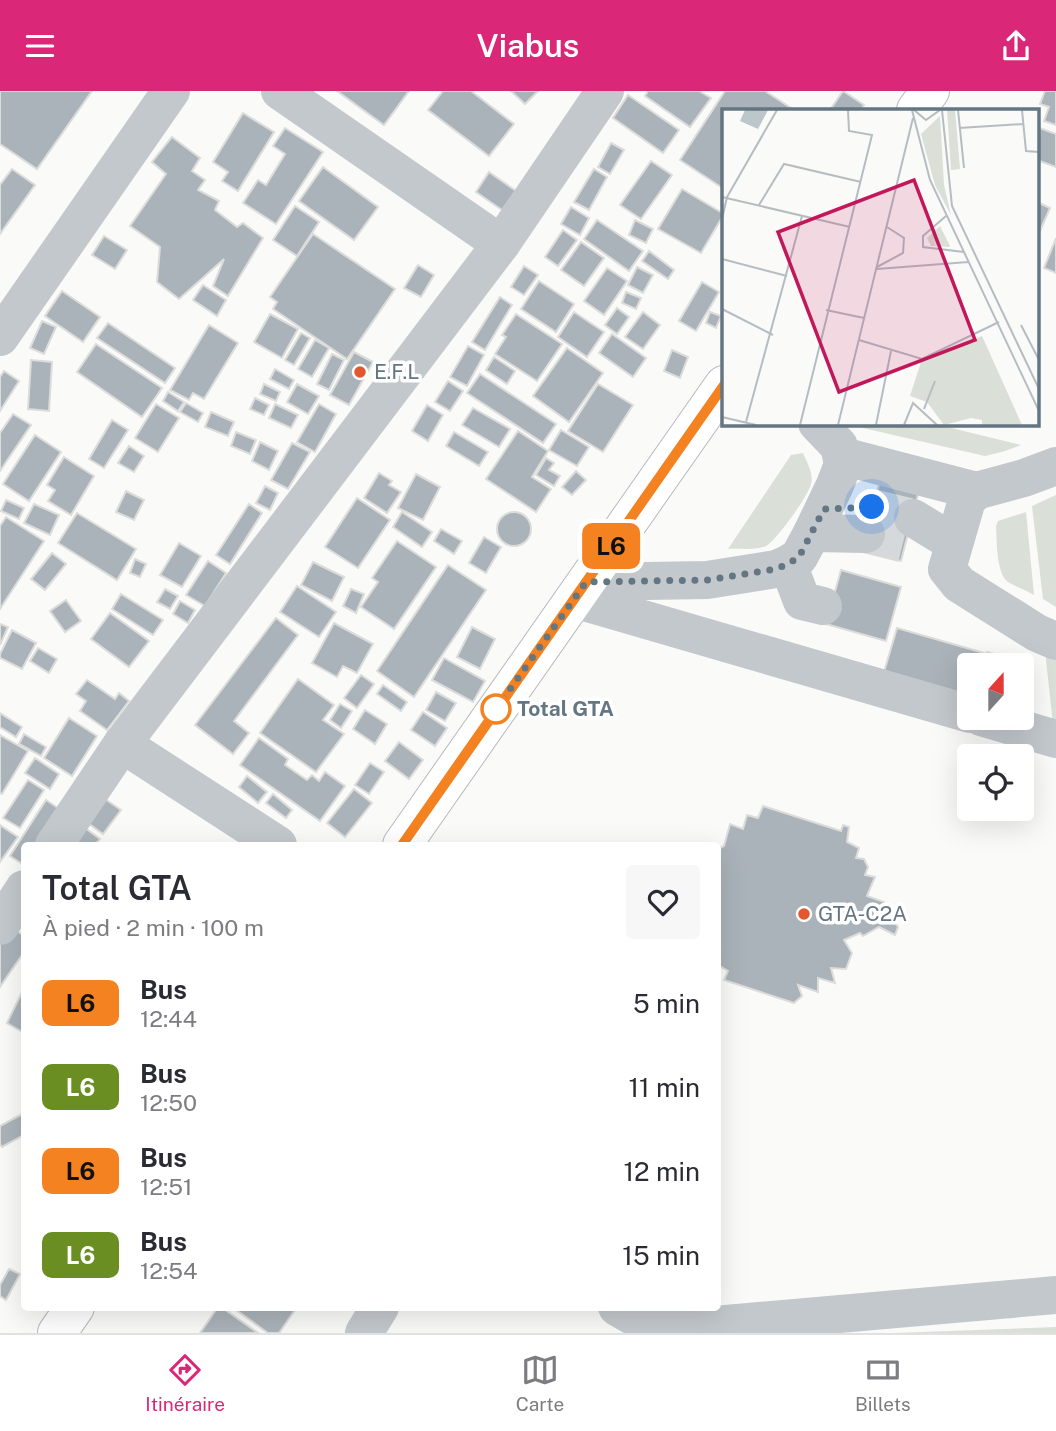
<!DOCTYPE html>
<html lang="fr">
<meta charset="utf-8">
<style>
:root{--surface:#fff;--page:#f7f7f7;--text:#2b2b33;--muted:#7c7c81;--line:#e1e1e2;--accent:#db2777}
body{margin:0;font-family:"Public Sans",sans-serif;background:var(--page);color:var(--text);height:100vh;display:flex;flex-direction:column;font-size:26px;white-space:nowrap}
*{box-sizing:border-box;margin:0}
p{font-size:23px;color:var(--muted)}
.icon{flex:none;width:38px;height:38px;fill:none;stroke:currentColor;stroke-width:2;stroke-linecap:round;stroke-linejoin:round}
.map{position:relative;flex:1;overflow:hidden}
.side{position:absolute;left:21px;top:751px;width:700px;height:469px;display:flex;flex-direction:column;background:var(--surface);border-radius:7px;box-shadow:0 7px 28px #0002}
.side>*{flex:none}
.badge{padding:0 14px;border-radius:10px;font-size:24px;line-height:46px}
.needle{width:46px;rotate:21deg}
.buttons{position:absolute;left:957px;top:562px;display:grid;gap:14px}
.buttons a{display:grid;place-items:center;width:77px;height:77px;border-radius:7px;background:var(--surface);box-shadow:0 7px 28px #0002;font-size:35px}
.you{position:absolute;width:35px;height:35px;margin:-18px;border:5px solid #fff;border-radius:50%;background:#1a73e8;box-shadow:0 0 0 10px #1a73e833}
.map>.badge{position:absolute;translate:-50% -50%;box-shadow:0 0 0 4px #fff}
.round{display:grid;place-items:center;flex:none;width:74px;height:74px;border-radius:7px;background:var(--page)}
.overview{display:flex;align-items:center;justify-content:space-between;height:119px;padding:0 21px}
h1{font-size:33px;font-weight:600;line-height:52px}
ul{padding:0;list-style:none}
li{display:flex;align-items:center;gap:21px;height:84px;padding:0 21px}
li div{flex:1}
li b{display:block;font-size:26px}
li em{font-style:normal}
li .badge{min-width:77px;font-weight:700;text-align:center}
header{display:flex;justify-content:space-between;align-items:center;height:91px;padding:0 21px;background:var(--accent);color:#fff;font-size:32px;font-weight:600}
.menu{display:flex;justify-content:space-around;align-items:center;height:98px;border-top:2px solid var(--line);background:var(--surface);font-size:19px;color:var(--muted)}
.menu a{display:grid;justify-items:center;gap:4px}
.menu .selected{color:var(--accent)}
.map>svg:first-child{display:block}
.green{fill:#dadfd7}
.building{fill:#aab3b9;stroke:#dcdcda;stroke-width:2}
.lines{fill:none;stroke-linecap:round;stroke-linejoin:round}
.minor-tunnel{stroke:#d5d9db;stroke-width:38;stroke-dasharray:38 19;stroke-linecap:butt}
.major-casing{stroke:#b5babe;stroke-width:40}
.minor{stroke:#c3c8cc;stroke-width:38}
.major{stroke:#fff;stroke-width:38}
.line-casing{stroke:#fff;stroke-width:16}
.line{stroke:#f58220;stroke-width:10}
.walk{stroke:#657683;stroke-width:7;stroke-dasharray:0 12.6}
.poi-dot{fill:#e4572e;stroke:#fff;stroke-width:2.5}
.stop-dot{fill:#fff;stroke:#f58220;stroke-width:3.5}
.labels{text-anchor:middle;stroke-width:7;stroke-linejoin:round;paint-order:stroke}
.poi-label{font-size:21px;fill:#657683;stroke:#fff;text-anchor:start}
.stop-label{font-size:21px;font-weight:bold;fill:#657683;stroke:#fff;text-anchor:start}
.inset-road{fill:none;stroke:#b5bdc2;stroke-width:2}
.view{fill:#c2185b;fill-opacity:0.15;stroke:#c2185b;stroke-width:3.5}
.inset-edge{fill:none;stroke:#657683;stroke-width:3.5}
</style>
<header><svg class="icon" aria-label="menu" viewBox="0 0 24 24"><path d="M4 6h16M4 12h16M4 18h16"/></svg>Viabus<svg class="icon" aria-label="share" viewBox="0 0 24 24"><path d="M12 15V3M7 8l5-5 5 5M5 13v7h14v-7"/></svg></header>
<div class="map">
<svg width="1056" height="1242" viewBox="0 0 1056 1242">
<rect width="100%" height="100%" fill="#fafaf8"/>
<!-- green -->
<g class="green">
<polygon points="859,333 935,333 1021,354 1005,360 985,365 863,337"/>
<path d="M 803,362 C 807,372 814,383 811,393 C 809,404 775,451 766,455 C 755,460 739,457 728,458 L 791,364 Z"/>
<polygon points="1056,404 1056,516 1043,508 1032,415"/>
<path d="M 1026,421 L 1034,504 C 1025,499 1016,496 1008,491 C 996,482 997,450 996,435 L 998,430 Z"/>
<polygon points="1045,560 1056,565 1056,633 1053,633"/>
<polygon points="1056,1236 1056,1242 895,1242"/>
</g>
<!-- building -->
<g class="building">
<polygon points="0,0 92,0 37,78 0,53"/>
<polygon points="337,0 409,0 384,34"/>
<polygon points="443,0 471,0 514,33 489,65 428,19"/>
<polygon points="511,0 538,0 525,13"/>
<polygon points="648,0 699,0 711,7 690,36 645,5"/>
<polygon points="725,0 765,0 794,19 724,19 724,98 680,69"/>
<polygon points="843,0 864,14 861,19 830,19"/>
<polygon points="1045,0 1056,0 1056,34 1044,30 1049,16 1040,13"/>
<polygon points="628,4 679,39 663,62 613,27"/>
<polygon points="243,22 274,41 238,100 222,90 228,81 213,71"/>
<polygon points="1037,36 1056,43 1056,76 1037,69"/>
<polygon points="285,37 323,61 276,133 243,112 258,89 266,94 285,63 273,55"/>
<polygon points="172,46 200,67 192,80 205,89 198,99 219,110 215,119 237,136 243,132 263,147 228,205 213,195 224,168 179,208 157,191 160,156 130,135 166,83 152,71"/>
<polygon points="611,52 624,59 610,83 598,76"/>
<polygon points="651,70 672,84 641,128 620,114"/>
<polygon points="323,76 378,116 354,149 299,110"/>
<polygon points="12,78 35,94 0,143 0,94"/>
<polygon points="594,78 607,86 589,119 574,111"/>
<polygon points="489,81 516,100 502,119 476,101"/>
<polygon points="682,98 724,123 701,162 658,138"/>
<polygon points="1037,111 1050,117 1037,147"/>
<polygon points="295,115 319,131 297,165 273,149"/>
<polygon points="571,116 589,127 580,144 561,133"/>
<polygon points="597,129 643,160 629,180 584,148"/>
<polygon points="635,129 653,138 646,152 629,144"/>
<polygon points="563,139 577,149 558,175 545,166"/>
<polygon points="313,143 395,198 347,268 273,218 277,211 270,206"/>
<polygon points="104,145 127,159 115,178 92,164"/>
<polygon points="1056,147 1056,182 1044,177"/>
<polygon points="581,151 604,167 584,195 561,179"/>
<polygon points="649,160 674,179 668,188 642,170"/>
<polygon points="418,174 434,184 421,206 404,197"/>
<polygon points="524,175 538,184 524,204 511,196"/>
<polygon points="637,176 653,184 643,202 628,194"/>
<polygon points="607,177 627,190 604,224 584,210"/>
<polygon points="539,190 574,213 556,241 521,218"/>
<polygon points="702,191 719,201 696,240 679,230"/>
<polygon points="203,194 226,209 217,225 193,209"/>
<polygon points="62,200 100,226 83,251 45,225"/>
<polygon points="626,201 641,207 636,218 622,212"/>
<polygon points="500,206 512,214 485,259 472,251"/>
<polygon points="617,217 629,226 617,243 605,234"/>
<polygon points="574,221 604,241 587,266 558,246"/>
<polygon points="643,221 660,234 643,258 625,246"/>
<polygon points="710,221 721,225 716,237 706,232"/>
<polygon points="270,223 298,238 282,267 254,251"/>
<polygon points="516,223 562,253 537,290 495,263 506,246 502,244"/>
<polygon points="42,230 56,236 44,263 30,257"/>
<polygon points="108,232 175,277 165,292 97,247"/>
<polygon points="209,234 238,252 204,308 193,302 189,309 170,299"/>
<polygon points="301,242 310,247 294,274 285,269"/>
<polygon points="612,243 646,267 633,286 599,262"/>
<polygon points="315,249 329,257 312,286 298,278"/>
<polygon points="96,253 162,297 142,326 77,281"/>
<polygon points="468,255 484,264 467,295 450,286"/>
<polygon points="567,257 603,282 569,331 533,305"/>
<polygon points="672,259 688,266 680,287 664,280"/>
<polygon points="354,261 373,271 349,314 330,304"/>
<polygon points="332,263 344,269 329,299 317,293"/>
<polygon points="494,266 515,280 507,293 486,279"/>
<polygon points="31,269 52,271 49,320 28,318"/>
<polygon points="275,278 294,289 289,298 270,288"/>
<polygon points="4,280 19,290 0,320 0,286"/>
<polygon points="480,283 556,333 543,352 467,302"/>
<polygon points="448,290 463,300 450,320 435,311"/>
<polygon points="264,293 280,301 276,310 260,303"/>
<polygon points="297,293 319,305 308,323 287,311"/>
<polygon points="598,293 633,314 603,361 568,340"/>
<polygon points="168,301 184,311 178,320 163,310"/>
<polygon points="255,307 269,314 264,324 250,318"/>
<polygon points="186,312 203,322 198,331 180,321"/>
<polygon points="156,313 179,327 158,361 135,347"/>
<polygon points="275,313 298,324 291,337 269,327"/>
<polygon points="319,313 336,323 315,361 297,351"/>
<polygon points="427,314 443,324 428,350 412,340"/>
<polygon points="473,317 510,338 499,356 462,334"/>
<polygon points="211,321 234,331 228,345 205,336"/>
<polygon points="13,323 31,334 0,380 0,342"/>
<polygon points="112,329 128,339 104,377 89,368"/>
<polygon points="561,339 589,356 577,375 549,359"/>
<polygon points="518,340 548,360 532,386 551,398 536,421 486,388"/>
<polygon points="236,341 256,349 250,363 231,355"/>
<polygon points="454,341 488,361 479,375 446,355"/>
<polygon points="35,344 61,361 29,410 3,393"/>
<polygon points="260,351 278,360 269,379 252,370"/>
<polygon points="292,352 310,361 288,398 271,389"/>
<polygon points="129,355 144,365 134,381 118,372"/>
<polygon points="64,366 94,385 71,424 48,410 55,399 47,394"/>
<polygon points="546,367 554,372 549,379 560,385 554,395 536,384"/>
<polygon points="883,378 922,388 901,470 862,459"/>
<polygon points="576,380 586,389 572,404 562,396"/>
<polygon points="379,382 392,390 389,394 401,401 387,422 364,407"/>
<polygon points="416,383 440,396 423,429 398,417"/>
<polygon points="265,395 278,402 270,419 256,412"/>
<polygon points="126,400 144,409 134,429 116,421"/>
<polygon points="357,407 390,429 358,477 325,456"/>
<polygon points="6,409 24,417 19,428 1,420"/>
<polygon points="34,413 59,424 50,444 24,432"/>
<polygon points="249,413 262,422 230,473 216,464"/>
<circle cx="514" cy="438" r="17"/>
<polygon points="402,421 432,441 422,456 393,436"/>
<polygon points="77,422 136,458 117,489 58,452"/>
<polygon points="6,426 44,450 0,518 0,435"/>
<polygon points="441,438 462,450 454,463 434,450"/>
<polygon points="484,446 501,456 486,482 469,472"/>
<polygon points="397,450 436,476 394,538 361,516 378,491 372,487"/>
<polygon points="179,452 201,465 182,496 160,484"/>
<polygon points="52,462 66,473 45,499 31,488"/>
<polygon points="135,468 146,473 140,486 130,482"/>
<polygon points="208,470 226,482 205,515 186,504"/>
<polygon points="313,471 344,486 332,510 301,494"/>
<polygon points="448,474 486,499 414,606 377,580"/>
<polygon points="841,479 901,496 886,550 826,533"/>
<polygon points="297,495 336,521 319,546 280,521"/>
<polygon points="165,498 178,505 170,518 157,511"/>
<polygon points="351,498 364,503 356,522 343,515"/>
<polygon points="121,503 163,529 153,544 112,518"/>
<polygon points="66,509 81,530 65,541 50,520"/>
<polygon points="180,510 195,519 188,532 173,523"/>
<polygon points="110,522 149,550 129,576 91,548"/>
<polygon points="276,527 298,544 234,630 249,642 233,663 195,634"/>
<polygon points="334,532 373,553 357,582 343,575 337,586 312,572"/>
<polygon points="0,533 8,536 0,554"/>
<polygon points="472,536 495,548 480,578 457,566"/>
<polygon points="897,537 984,562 980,574 970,574 970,607 884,581"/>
<polygon points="12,539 36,552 22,578 0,567 0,563"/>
<polygon points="38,557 57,568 49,582 30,570"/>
<polygon points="987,561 1012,568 1010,574 983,574"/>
<polygon points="444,567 485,590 473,611 432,589"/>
<polygon points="361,584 374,593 357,617 344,607"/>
<polygon points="298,588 334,614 323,629 344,643 316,681 260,642"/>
<polygon points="87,589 115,608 119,602 129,610 107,639 80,620 86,610 76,603"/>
<polygon points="383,594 407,611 401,620 377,603"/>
<polygon points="436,601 456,612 445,630 426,619"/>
<polygon points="340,613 352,620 341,637 330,629"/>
<polygon points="365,619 387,633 375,653 353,638"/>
<polygon points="423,621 447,637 435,655 411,639"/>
<polygon points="0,622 22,636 16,646 0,636"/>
<polygon points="69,627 97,645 72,685 44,667"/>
<polygon points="24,643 46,656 41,665 19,653"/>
<polygon points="0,644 28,660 2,703 0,702"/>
<polygon points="259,647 288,668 285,674 307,689 312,684 319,690 325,681 345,695 320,730 240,674"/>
<polygon points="399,651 423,669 409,688 385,670"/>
<polygon points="35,667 59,683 50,698 25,682"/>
<polygon points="370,672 384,681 369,703 355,694"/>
<polygon points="247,685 267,701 258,712 239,696"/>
<polygon points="28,689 44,699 20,737 3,727"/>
<polygon points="354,698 372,712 345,746 327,732"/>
<polygon points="273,703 292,719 286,727 266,712"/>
<polygon points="105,708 121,719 103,743 88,732"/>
<polygon points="46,709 61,719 38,754 24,754 24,774 10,765"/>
<polygon points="763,715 841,740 843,734 849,736 847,751 859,757 856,767 864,768 868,776 865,784 875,786 867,805 884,811 898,836 895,844 879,836 863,845 860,842 844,849 852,862 846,878 831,877 835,892 818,887 818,901 798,894 802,905 794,912 724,889 728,880 718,874 720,861 718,861 718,758 724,755 730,733 743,738 747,724 758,727"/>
<polygon points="0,734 18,746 0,771"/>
<polygon points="85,737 100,748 95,754 72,754"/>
<polygon points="9,834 24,845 24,861 0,896 0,848"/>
<polygon points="24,897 24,942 7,932"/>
<polygon points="24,1022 24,1044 2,1056 0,1053 0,1035"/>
<polygon points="9,1178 20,1183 6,1209 0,1205 0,1194"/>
<polygon points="218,1216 221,1216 258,1242 200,1242"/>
<polygon points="232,1216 297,1216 279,1242 268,1242"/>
</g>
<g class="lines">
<!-- minor-tunnel -->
<g class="minor-tunnel">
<polyline points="872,417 913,427"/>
<polyline points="866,443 906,453"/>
</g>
<!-- major casing -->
<g class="major-casing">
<g id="major">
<polyline points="916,19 930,0"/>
<polyline points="402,754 724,294"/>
<polyline points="57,1242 75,1216"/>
</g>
</g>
<!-- minor -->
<g class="minor">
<polyline points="280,0 501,153"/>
<polyline points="0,246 171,0"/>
<polyline points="842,365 976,400"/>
<polyline points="1056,375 1024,387 976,400 967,409 947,478 959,493 1037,542 1056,550"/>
<polyline points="913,427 954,452"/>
<polyline points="812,442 866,443"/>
<polyline points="788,473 802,510 823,515"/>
<polyline points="586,491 707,489 776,478 788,473 799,466 812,442 835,394 843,373 839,355 817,332"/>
<polyline points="574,508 970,623"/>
<polyline points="981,626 1056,648"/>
<polyline points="122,653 278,754"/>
<polyline points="54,754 122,653 501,153 605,0"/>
<polyline points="0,835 24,798"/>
<polyline points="617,1216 648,1234 680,1237 1056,1204"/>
<polyline points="364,1242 380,1216"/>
</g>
<!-- major -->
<use href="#major" class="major"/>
</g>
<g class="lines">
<!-- line casing -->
<g class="line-casing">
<polyline id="line" points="402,754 724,294"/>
</g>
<!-- line -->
<use href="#line" class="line"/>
<!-- walk -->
<polyline class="walk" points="496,618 586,491 707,489 776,478 788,473 799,466 824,418 872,416"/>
</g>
<!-- markers -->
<g class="poi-dot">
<circle cx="360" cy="281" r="7"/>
<circle cx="804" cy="823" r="7"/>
</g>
<circle class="stop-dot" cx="496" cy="618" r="14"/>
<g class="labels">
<!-- poi labels -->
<g class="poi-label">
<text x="374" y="288">E.F.L</text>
<text x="818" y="830">GTA-C2A</text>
</g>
<!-- stop labels -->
<g class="stop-label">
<text x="517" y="625">Total GTA</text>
</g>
</g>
<!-- overview -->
<g transform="translate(722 18)">
<rect width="317" height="317" fill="#fafaf8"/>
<path d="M 225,1 L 233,1 L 238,60 L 229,61 ZM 218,7 L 222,76 L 229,106 L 213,76 L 199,25 ZM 218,117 L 228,137 L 227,138 L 215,137 L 211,130 L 214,137 L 209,137 L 205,129 ZM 260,227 L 300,316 L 260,316 L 260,311 L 249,309 L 222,316 L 205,293 L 188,287 L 199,253 Z" fill="#dadfd7"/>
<path d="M 23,1 L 46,1 L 36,20 L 18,12 Z" fill="#bbc7cb"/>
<path class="inset-road" d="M 190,1 L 208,71 L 317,302M 192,1 L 204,11 L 218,1M 220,1 L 230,97 L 317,280M 236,1 L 242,59M 300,1 L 304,42 L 317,43M 237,19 L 301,15M 0,88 L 128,118M 37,96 L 62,55 L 139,73M 224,107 L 201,127 L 201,138 L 242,143M 0,110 L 5,88 L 55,1M 0,150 L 65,167M 155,158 L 181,144 L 182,129 L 165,118M 155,160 L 246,153M 0,200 L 51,226M 104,201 L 142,209M 299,216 L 317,251M 137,231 L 200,250 L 277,213M 202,300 L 213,272M 0,308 L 34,316M 24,313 L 80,107M 78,316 L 150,26 L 127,22 L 126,1M 116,316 L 191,9M 154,316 L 169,242M 182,316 L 191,294 L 215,316"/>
<path class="view" d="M 192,71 L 253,231 L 117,283 L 56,123 Z"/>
<rect width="317" height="317" class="inset-edge"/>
</g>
</svg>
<div class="buttons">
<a><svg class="needle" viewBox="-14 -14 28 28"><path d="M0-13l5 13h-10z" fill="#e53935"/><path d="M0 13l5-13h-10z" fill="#7c7c81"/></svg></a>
<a><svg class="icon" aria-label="locate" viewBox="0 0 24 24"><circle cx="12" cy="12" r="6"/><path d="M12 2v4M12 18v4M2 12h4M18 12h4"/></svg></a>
</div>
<div class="you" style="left:872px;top:416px"></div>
<b class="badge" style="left:611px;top:455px;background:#f58220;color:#111">L6</b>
<section class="side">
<div class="overview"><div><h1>Total GTA</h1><p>À pied · 2 min · 100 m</p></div><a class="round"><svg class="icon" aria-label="heart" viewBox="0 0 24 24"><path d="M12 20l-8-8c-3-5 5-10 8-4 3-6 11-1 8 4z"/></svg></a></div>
<ul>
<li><span class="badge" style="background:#f58220;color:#111">L6</span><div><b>Bus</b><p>12:44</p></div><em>5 min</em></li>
<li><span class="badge" style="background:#6b8e23;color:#fff">L6</span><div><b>Bus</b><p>12:50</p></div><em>11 min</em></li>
<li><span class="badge" style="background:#f58220;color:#111">L6</span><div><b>Bus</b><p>12:51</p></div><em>12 min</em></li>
<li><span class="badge" style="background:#6b8e23;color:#fff">L6</span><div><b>Bus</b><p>12:54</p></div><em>15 min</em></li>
</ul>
</section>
</div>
<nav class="menu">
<a class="selected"><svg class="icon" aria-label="directions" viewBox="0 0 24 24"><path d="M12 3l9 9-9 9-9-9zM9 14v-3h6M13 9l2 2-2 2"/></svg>Itinéraire</a>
<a><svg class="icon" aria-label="map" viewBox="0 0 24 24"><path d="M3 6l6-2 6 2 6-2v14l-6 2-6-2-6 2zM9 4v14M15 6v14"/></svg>Carte</a>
<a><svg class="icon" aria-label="tickets" viewBox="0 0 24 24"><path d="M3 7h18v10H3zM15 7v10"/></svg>Billets</a>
</nav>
